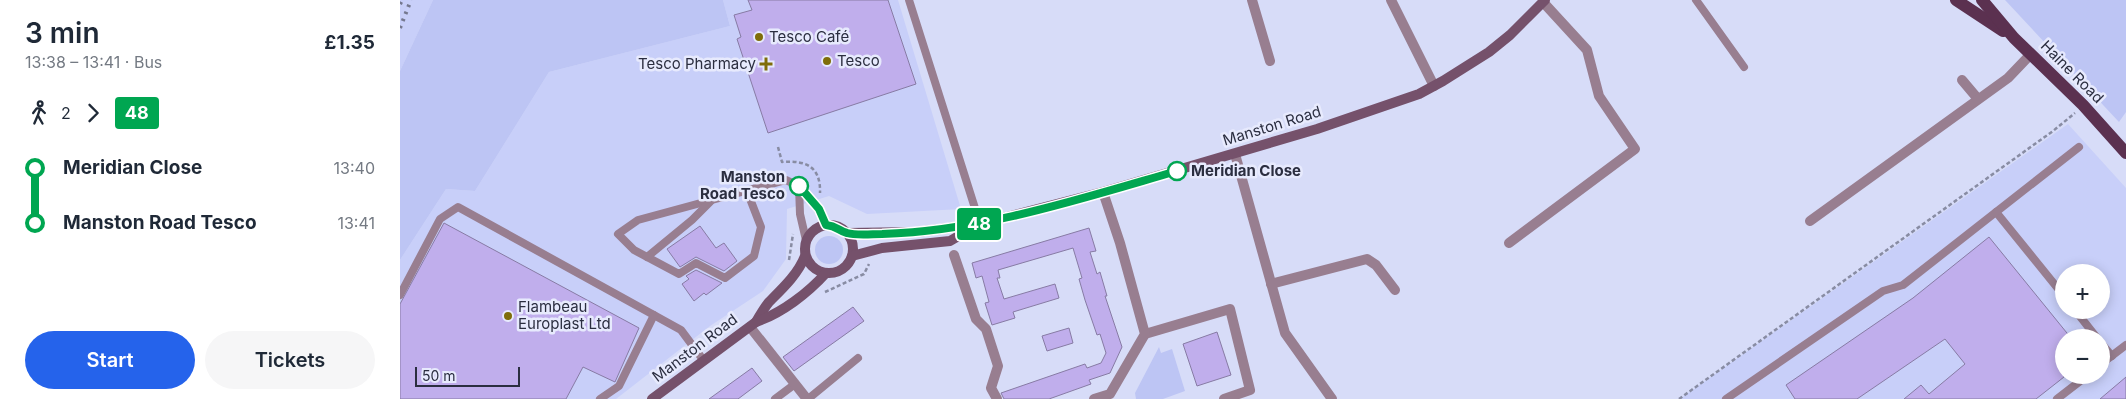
<!DOCTYPE html>
<meta charset="utf-8">
<style>
:root{--surface:#fff;--page:#f6f6f7;--text:#1f2937;--muted:#747a83;--accent:#2563eb}
body{margin:0;font-family:Inter,sans-serif;background:var(--page);color:var(--text);height:100vh;display:flex;flex-direction:column;font-size:19px;white-space:nowrap}
*{box-sizing:border-box;margin:0}
p{font-size:16px;color:var(--muted)}
.icon{flex:none;width:28px;height:28px;fill:none;stroke:currentColor;stroke-width:2;stroke-linecap:round;stroke-linejoin:round}
.map{position:relative;flex:1;overflow:hidden}
.drawer{display:flex;flex-direction:column;background:var(--surface);width:400px}
.drawer>*{flex:none}
.badge{padding:0 10px;border-radius:4px;font-size:18px;line-height:32px}
.fabs{position:absolute;left:1655px;top:264px;display:grid;gap:10px}
.fabs a{display:grid;place-items:center;width:55px;height:55px;border-radius:50%;background:var(--surface);box-shadow:0 2px 12px #0003;font-size:25px}
.scale{position:absolute;left:15px;bottom:12px;width:105px;box-sizing:border-box;padding-left:5px;border:2px solid #2b2e40;border-top:0;font-size:14px;line-height:18px;white-space:nowrap;color:#2b2e40;-webkit-text-stroke:4px #e7eafd;paint-order:stroke}
.map>.badge{position:absolute;translate:-50% -50%;box-shadow:0 0 0 2px #fff}
.legs{display:flex;align-items:center;gap:8px;height:55px;padding:0 25px;font-size:16px}
.legs p{margin-inline-start:auto}
.summary{display:flex;align-items:center;justify-content:space-between;height:85px;padding:0 25px}
h1{font-size:28px;font-weight:600;line-height:38px}
.action{display:flex;gap:10px;margin-top:auto;padding:10px 25px}
.action a{flex:1;height:58px;border-radius:30px;background:var(--accent);color:#fff;font-size:20px;font-weight:600;line-height:58px;text-align:center}
.action a+a{background:var(--page);color:var(--text)}
ul{padding:0 25px;list-style:none}
li{display:flex;align-items:center;gap:18px;height:55px;font-size:19px}
li i{display:grid;place-items:center;width:8px;height:100%;margin:0 6px;background:currentColor}
li i::after{content:'';width:12px;height:12px;margin:-6px;border:4px solid;border-radius:50%;background:var(--surface)}
li p{margin-inline-start:auto}
li:first-child i{background:linear-gradient(#0000 50%,currentColor 0)}
li:last-child i{background:linear-gradient(currentColor 50%,#0000 0)}
main{display:flex;flex:1;min-height:0}
.map>svg:first-child{display:block}
.built{fill:#c8cff9;fill-rule:evenodd}
.green{fill:#bdc5f4}
.building{fill:#c0aeec;stroke:#877ba4}
.lines{fill:none;stroke-linecap:round;stroke-linejoin:round}
.path{stroke:#888ca3;stroke-width:2.5;stroke-dasharray:4 2.5;stroke-linecap:butt}
.service{stroke:#987e90;stroke-width:8}
.minor{stroke:#987e90;stroke-width:10}
.secondary{stroke:#75516b;stroke-width:10}
.primary{stroke:#5b3150;stroke-width:12}
.rail{stroke:#75788f;stroke-width:4;stroke-dasharray:2.5 5;stroke-linecap:butt}
.line-1-casing{stroke:#fff;stroke-width:11}
.line-1{stroke:#00a651;stroke-width:8}
.poi-dot{fill:#7f6d09;stroke:#e7eafd;stroke-width:2}
.stop-1-dot{fill:#fff;stroke:#00a651;stroke-width:2.5}
.labels{text-anchor:middle;stroke-width:5;stroke-linejoin:round;paint-order:stroke}
.poi-label{font-size:15px;fill:#2b2e40;stroke:#e7eafd;text-anchor:start}
.street-label{font-size:15px;fill:#2b2e40;stroke:#e7eafd}
.stop-label{font-size:15px;font-weight:bold;fill:#2b2e40;stroke:#e7eafd;text-anchor:start}
</style>
<main>
<section class="drawer">
<div class="summary"><div><h1>3 min</h1><p>13:38 – 13:41 · Bus</p></div><b>£1.35</b></div>
<div class="legs"><svg class="icon" aria-label="walk" viewBox="0 0 24 24"><circle cx="13" cy="4" r="2"/><path d="M13 8l-2 6 4 7M11 14l-3 7M7 12l3-4h3l4 4"/></svg>2<svg class="icon" aria-label="forward" viewBox="0 0 24 24"><path d="M9 5l7 7-7 7"/></svg><b class="badge" style="background:#00a651;color:#fff">48</b></div>
<ul>
<li><i style="color:#00a651"></i><b>Meridian Close</b><p>13:40</p></li>
<li><i style="color:#00a651"></i><b>Manston Road Tesco</b><p>13:41</p></li>
</ul>
<div class="action"><a>Start</a><a>Tickets</a></div>
</section>
<div class="map">
<svg width="1726" height="399" viewBox="0 0 1726 399">
<rect width="100%" height="100%" fill="#d7dcf8"/>
<!-- built -->
<g class="built">
<polygon points="0,0 33,0 0,71"/>
<polygon points="323,0 498,0 561,209 467,214 429,196 387,209 386,259 363,291 310,326 216,399 0,399 0,260 46,189 75,191 149,72 330,26"/>
<path d="M 1668,124 L 1726,188 L 1726,399 L 1280,399 ZM 1664,272 L 1701,272 L 1701,310 L 1664,310 ZM 1664,338 L 1701,338 L 1701,375 L 1664,375 Z"/>
</g>
<!-- green -->
<g class="green">
<polygon points="33,0 323,0 330,26 149,72 75,191 46,189 0,260 0,71"/>
<polygon points="1605,0 1726,0 1726,112 1719,122"/>
<circle cx="429" cy="250" r="14"/>
<polygon points="759,347 761,353 772,349 785,391 763,399 736,399 735,393"/>
</g>
<!-- building -->
<g class="building">
<polygon points="348,0 488,0 516,84 368,133 337,39 341,37 334,15 352,10"/>
<polygon points="44,223 239,328 215,382 183,367 166,399 0,399 0,304"/>
<polygon points="300,226 316,248 324,243 337,261 324,271 296,257 280,267 267,249"/>
<polygon points="689,228 696,251 690,252 697,274 700,272 707,296 705,296 722,347 710,373 689,380 691,384 649,399 604,399 601,393 685,364 687,368 701,363 706,353 700,334 697,335 685,300 679,279 682,278 673,248 598,270 600,278 597,278 604,299 655,284 659,298 613,312 615,318 592,325 585,303 589,302 582,276 576,278 572,263"/>
<polygon points="1589,237 1671,338 1664,338 1664,377 1636,399 1504,399 1521,385 1529,394 1565,364 1545,339 1457,399 1395,399 1386,385 1513,298"/>
<polygon points="296,270 322,283 306,295 304,293 294,301 282,284 289,279 286,276"/>
<polygon points="453,307 464,321 394,371 383,357"/>
<polygon points="669,328 673,343 647,351 642,336"/>
<polygon points="817,332 831,375 797,386 783,344"/>
<polygon points="352,368 362,381 338,399 309,399"/>
<polygon points="1726,377 1726,399 1700,399"/>
</g>
<g class="lines">
<!-- path -->
<g class="path">
<path d="M 378,147 L 382,162 C 405,160 421,166 420,193"/>
<polyline points="389,260 393,234"/>
<polyline points="425,292 464,274 469,264"/>
<polyline points="1279,399 1653,131 1675,113"/>
</g>
<!-- service -->
<g class="service">
<polyline points="509,0 580,224"/>
<polyline points="1296,0 1344,67"/>
<polyline points="399,186 400,214 406,240"/>
<path d="M 347,191 L 361,227 L 354,256 L 325,278 L 296,263 L 279,274 L 234,250 L 218,234 L 238,220 L 386,180 C 406,188 417,206 426,225"/>
<polyline points="1596,212 1664,296"/>
<polyline points="247,257 292,220 310,202"/>
<polyline points="0,295 40,219 58,207 281,330 304,361"/>
<polyline points="1675,310 1697,338"/>
<polyline points="1701,343 1712,356"/>
<polyline points="1701,364 1726,345"/>
<polyline points="200,399 219,386 254,315"/>
<polyline points="375,399 395,384"/>
<polyline points="408,399 458,358"/>
<polyline points="1326,399 1483,291 1503,285 1679,147"/>
<polyline points="1657,399 1688,375"/>
</g>
<!-- minor -->
<g class="minor">
<polyline points="852,0 870,61"/>
<polyline points="991,0 1034,86"/>
<polyline points="1562,80 1578,99"/>
<polyline points="835,154 885,333 932,399"/>
<polyline points="1410,221 1608,78 1631,54"/>
<polyline points="1109,243 1235,149 1199,96 1187,50 1143,2"/>
<polyline points="554,255 576,319 586,329 598,366 591,388 597,399"/>
<polyline points="871,284 967,259 976,265 995,290"/>
<polyline points="350,327 407,399"/>
<polyline points="745,334 830,309 850,390 824,399"/>
<polyline points="694,399 710,394 745,334 720,243 703,192"/>
</g>
<!-- secondary -->
<g class="secondary">
<circle cx="429" cy="249" r="24"/>
<polyline points="447,233 517,232 580,224 703,192 917,129 1019,94 1043,81 1089,52 1110,35 1145,0"/>
<polyline points="452,256 482,248 550,241 574,227"/>
<path d="M 356,322 C 360,315 364,308 369,302 C 383,288 398,274 405,256"/>
<path d="M 252,399 L 356,322 C 382,313 408,293 426,273"/>
</g>
<!-- primary -->
<g class="primary">
<polyline points="1556,0 1603,31"/>
<polyline points="1582,0 1614,38 1683,105 1726,153"/>
</g>
<!-- rail -->
<g class="rail">
<polyline points="0,4 2,0"/>
<polyline points="0,28 11,0"/>
</g>
</g>
<g class="lines">
<!-- line-1 casing -->
<g class="line-1-casing">
<path id="line-1" d="M 399,186 L 419,209 L 426,225 C 437,226 439,231 447,233 C 457,236 472,234 482,234 C 583,231 680,199 777,171"/>
</g>
<!-- line-1 -->
<use href="#line-1" class="line-1"/>
</g>
<!-- markers -->
<g class="poi-dot">
<circle cx="359" cy="37" r="5"/>
<circle cx="427" cy="61" r="5"/>
<path d="M363.5 56.5h5v5h5v5h-5v5h-5v-5h-5v-5h5z"/>
<circle cx="108" cy="316" r="5"/>
</g>
<g class="stop-1-dot">
<circle cx="777" cy="171" r="9"/>
<circle cx="399" cy="186" r="9"/>
</g>
<g class="labels">
<!-- poi labels -->
<g class="poi-label">
<text x="369" y="42">Tesco Café</text>
<text x="437" y="66">Tesco</text>
<text x="356" y="69" text-anchor="end">Tesco Pharmacy</text>
<text x="118" y="312">Flambeau<tspan x="118" dy="17">Europlast Ltd</tspan></text>
</g>
<!-- street labels -->
<g class="street-label">
<text transform="translate(1672 72) rotate(45)" y="5">Haine Road</text>
<text transform="translate(872 126) rotate(-17)" y="5">Manston Road</text>
<text transform="translate(295 348) rotate(-37)" y="5">Manston Road</text>
</g>
<!-- stop labels -->
<g class="stop-label">
<text x="791" y="176">Meridian Close</text>
<text x="385" y="182" text-anchor="end">Manston<tspan x="385" dy="17">Road Tesco</tspan></text>
</g>
</g>
</svg>
<div class="fabs">
<a>+</a>
<a>−</a>
</div>
<div class="scale">50 m</div>
<b class="badge" style="left:579px;top:224px;background:#00a651;color:#fff">48</b>
</div>
</main>
